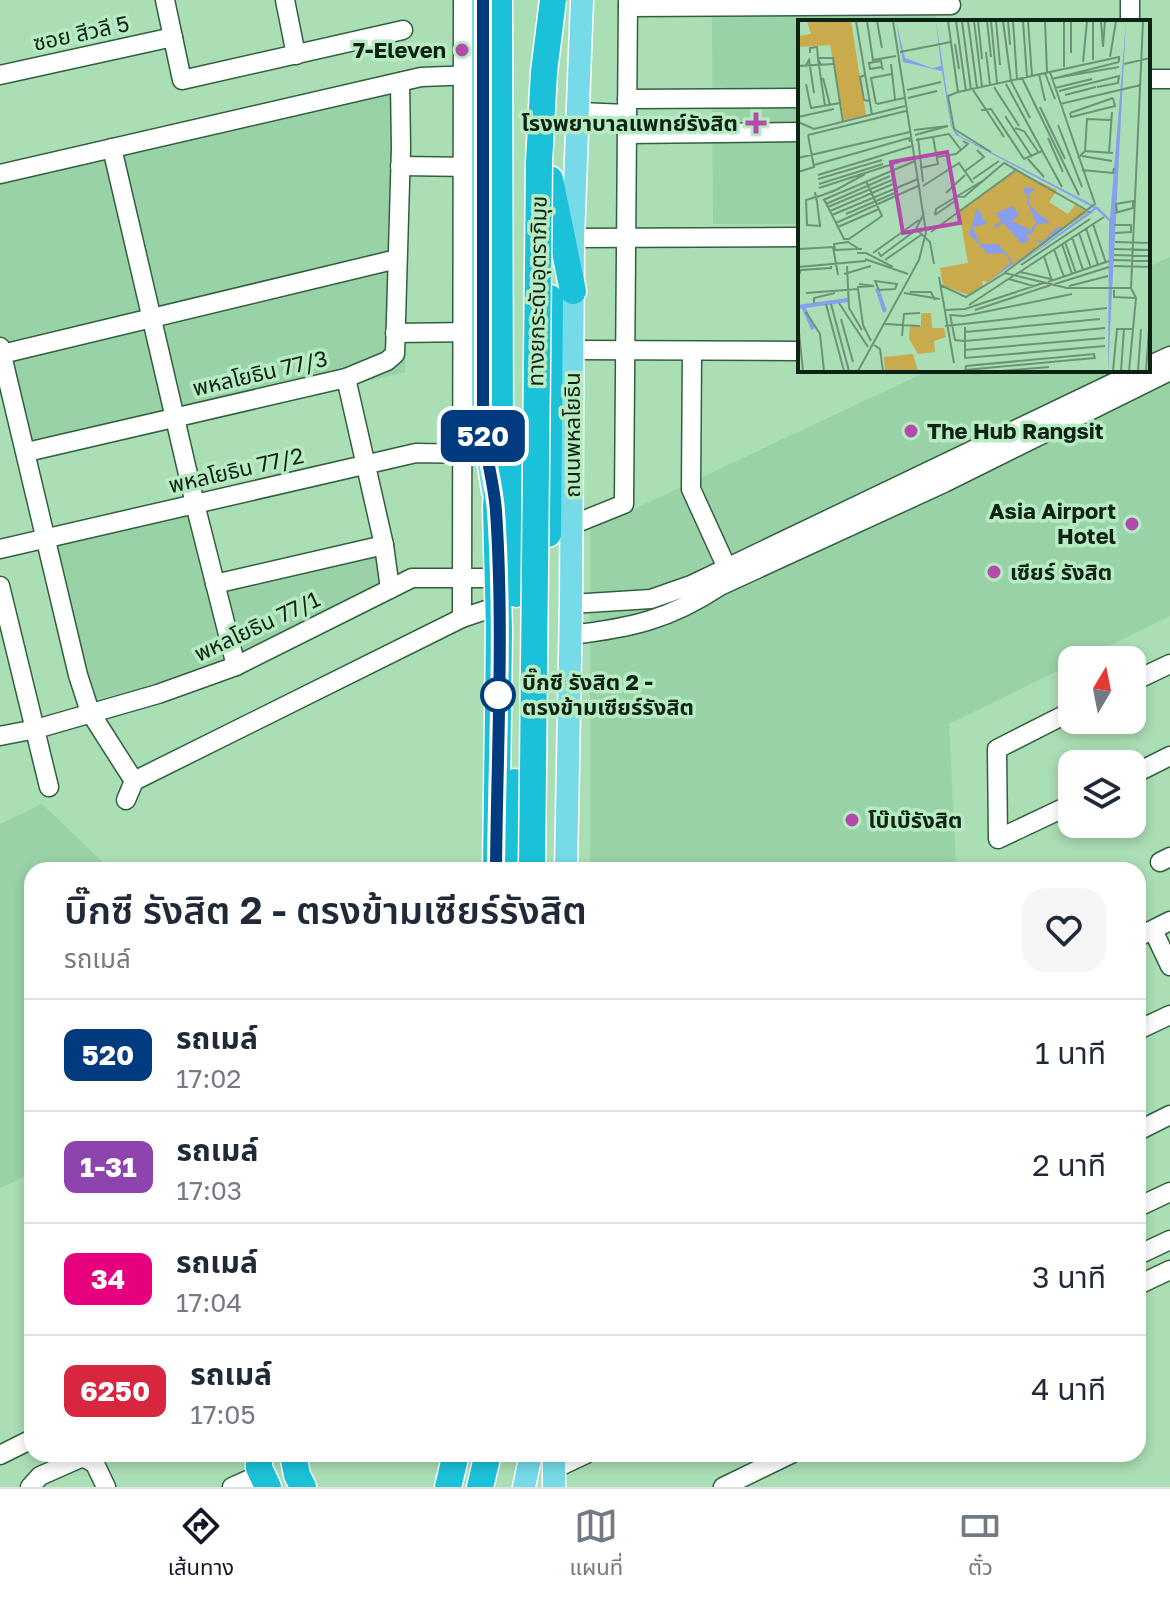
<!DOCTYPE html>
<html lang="th">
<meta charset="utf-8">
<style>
:root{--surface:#fff;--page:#f6f6f7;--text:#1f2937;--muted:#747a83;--line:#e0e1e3;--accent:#111827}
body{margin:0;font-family:"Golos Text","Noto Sans Thai",sans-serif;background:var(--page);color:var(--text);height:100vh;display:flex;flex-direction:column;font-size:30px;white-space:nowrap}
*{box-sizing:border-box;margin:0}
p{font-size:26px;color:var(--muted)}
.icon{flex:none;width:44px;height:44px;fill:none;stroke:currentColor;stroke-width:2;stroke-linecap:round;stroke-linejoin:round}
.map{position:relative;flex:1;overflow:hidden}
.details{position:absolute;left:24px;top:862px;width:1122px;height:600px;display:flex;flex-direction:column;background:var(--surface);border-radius:24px;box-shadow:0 4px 12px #0003}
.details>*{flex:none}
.badge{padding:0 16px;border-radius:12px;font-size:28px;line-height:52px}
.needle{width:52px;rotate:10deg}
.controls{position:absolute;left:1058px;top:646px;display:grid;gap:16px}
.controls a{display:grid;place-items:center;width:88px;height:88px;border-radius:16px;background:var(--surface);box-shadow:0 4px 12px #0003;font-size:40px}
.map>.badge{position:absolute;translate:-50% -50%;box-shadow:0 0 0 4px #fff}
.round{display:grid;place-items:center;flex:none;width:84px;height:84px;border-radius:24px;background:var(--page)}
.overview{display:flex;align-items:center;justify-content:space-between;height:136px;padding:0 40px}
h1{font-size:38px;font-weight:600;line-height:60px}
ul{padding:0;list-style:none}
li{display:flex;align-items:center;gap:24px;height:112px;padding:0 40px;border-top:2px solid var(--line)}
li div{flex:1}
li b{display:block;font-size:30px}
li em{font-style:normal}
li .badge{min-width:88px;font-weight:700;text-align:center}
.tabs{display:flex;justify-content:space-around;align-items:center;height:112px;border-top:2px solid var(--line);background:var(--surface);font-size:22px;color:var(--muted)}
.tabs a{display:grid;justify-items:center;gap:4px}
.tabs .active{color:var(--accent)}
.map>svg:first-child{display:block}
.built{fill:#99d2a6}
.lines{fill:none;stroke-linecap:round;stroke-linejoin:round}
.minor-casing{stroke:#31603e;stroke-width:21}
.major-casing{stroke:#fff;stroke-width:25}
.highway-casing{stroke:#fff;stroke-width:29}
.minor{stroke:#fff;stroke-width:18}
.major{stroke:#76dae8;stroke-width:22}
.highway{stroke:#1bc1d9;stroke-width:26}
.highway-bridge-casing{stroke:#fff;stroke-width:29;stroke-linecap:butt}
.highway-bridge{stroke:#1bc1d9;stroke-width:26}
.line-casing{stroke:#fff;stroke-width:18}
.line{stroke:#003b80;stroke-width:12}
.poi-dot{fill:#b44aab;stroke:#b7ebc2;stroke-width:3}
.stop-dot{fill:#fff;stroke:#003b80;stroke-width:4}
.labels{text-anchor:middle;stroke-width:7;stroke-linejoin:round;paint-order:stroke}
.street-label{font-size:22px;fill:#0f2315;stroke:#b7ebc2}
.poi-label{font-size:22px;font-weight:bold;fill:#0f2315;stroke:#b7ebc2;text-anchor:end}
.stop-label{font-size:22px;font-weight:bold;fill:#0f2315;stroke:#b7ebc2;text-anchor:start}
.inset-river{fill:none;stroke:#889fee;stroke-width:4}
.inset-road{fill:none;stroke:#6c9375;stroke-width:2}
.view{fill:#b44aab;fill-opacity:0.15;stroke:#b44aab;stroke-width:4}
.inset-edge{fill:none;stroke:#0f2315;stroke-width:4}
</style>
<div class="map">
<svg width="1170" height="1487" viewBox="0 0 1170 1487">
<rect width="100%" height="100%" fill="#aadeb5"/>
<!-- built -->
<g class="built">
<polygon points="936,15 936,22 800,22 800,224 713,224 712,16"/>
<polygon points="409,76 405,372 32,459 0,335 0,170"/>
<polygon points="1170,257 1170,616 1080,660 1072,660 1072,664 949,724 956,864 944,870 590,870 590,530 930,370 1148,370 1148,267"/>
<polygon points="192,511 211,591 376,553 384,586 209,673 88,701 51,543"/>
<polygon points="42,804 110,869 32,870 32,1173 0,1188 0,824"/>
</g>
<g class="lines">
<!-- minor casing -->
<g class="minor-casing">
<g id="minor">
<polyline points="165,0 182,80 403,30"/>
<polyline points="285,0 296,55"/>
<polyline points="628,7 951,5"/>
<polyline points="1130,22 1130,0"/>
<polyline points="0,75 173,37"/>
<polyline points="1148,79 1170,79"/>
<polyline points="627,99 800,98"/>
<polyline points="579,112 627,114"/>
<polyline points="627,134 800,132"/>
<polyline points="112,148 195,504 236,666"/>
<polyline points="400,166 473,167"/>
<polyline points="0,174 421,77 474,75"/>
<polyline points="573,238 800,237"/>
<polyline points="395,333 473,332"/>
<polyline points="0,347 78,675 90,712 134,781 462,618 498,606"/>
<polyline points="573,350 800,351"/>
<polyline points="692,352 691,489 727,568"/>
<polyline points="2,354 397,259"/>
<polyline points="1148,366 1170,356"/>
<polyline points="346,378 384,545 390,589"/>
<polyline points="27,452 346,378 387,361 395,354 401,148 400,82"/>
<polyline points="572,525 624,504 628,0"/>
<polyline points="0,549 416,453 474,454"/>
<polyline points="215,584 384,545"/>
<polyline points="0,586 49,787"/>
<polyline points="571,604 651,599 691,585 1140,370"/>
<polyline points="462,618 463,0"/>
<path d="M 571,635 C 630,628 669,620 720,586 L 944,483 L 1170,371"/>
<polyline points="1132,682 1170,664"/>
<polyline points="1072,711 997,749 998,839 1072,804"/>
<polyline points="0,736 36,729 158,694 236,666 412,578 498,578"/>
<polyline points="1132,775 1170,756"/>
<polyline points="126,800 134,781"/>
<polyline points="1160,862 1170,857"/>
<polyline points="1153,930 1170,966"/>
<polyline points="1138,937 1170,921"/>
<polyline points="1138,1030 1170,1015"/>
<polyline points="1138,1131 1170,1115"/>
<polyline points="1138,1207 1170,1192"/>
<polyline points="1138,1255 1170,1240"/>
<polyline points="1138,1285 1170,1270"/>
<polyline points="0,1455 32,1439"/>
<polyline points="554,1469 586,1454"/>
<polyline points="30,1487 40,1476 83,1457 95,1464 106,1487"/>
<polyline points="232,1487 261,1474"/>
<polyline points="723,1487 791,1454"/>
</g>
</g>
<!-- major casing -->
<g class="major-casing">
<g id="major">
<polyline points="483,0 483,427 493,491"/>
<polyline points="566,870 571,604 573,238 582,0"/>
<polyline points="554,1454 554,1487"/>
<polyline points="524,1487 531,1454"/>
</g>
</g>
<!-- highway casing -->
<g class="highway-casing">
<g id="highway">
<polyline points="550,179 573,291"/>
<polyline points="548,534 550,298"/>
<polyline points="516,594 516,450"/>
<polyline points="496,870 499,631 496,507 500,455 499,0"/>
<polyline points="515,870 515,782"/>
<polyline points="259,1454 259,1468 268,1487"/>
<polyline points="293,1454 297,1475 303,1487"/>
<polyline points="448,1487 456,1454"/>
<polyline points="480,1487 488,1454"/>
</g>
</g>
<!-- minor -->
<use href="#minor" class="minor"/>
<!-- major -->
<use href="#major" class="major"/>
<!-- highway -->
<use href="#highway" class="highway"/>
<!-- highway-bridge casing -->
<g class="highway-bridge-casing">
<polyline id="highway-bridge" points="532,870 539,162 544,72 553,0"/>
</g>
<!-- highway-bridge -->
<use href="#highway-bridge" class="highway-bridge"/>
</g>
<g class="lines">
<!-- line casing -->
<g class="line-casing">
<path id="line" d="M 483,0 L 483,427 C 485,455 494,482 496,511 C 504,630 497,751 496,870"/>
</g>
<!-- line -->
<use href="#line" class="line"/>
</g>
<!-- markers -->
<g class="poi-dot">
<circle cx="462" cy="50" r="8"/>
<path d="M752 111h8v8h8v8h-8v8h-8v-8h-8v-8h8z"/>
<circle cx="911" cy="431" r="8"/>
<circle cx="1132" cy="524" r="8"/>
<circle cx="994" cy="572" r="8"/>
<circle cx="852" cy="820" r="8"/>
</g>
<circle class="stop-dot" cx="498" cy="695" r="16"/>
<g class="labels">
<!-- street labels -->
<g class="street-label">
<text transform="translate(81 33) rotate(-12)" y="8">ซอย สีวลี 5</text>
<text transform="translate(537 291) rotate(-89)" y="8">ทางยกระดับอุตราภิมุข</text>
<text transform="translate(260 373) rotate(-13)" y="8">พหลโยธิน 77/3</text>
<text transform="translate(572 435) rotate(-90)" y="8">ถนนพหลโยธิน</text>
<text transform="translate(236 470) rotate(-13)" y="8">พหลโยธิน 77/2</text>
<text transform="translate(257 626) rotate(-25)" y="8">พหลโยธิน 77/1</text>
</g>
<!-- poi labels -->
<g class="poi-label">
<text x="446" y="58">7-Eleven</text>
<text x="738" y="131">โรงพยาบาลแพทย์รังสิต</text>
<text x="927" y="439" text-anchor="start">The Hub Rangsit</text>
<text x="1116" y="519">Asia Airport<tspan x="1116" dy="25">Hotel</tspan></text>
<text x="1010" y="580" text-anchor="start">เซียร์ รังสิต</text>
<text x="868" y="828" text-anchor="start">โบ๊เบ๊รังสิต</text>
</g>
<!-- stop labels -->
<g class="stop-label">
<text x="522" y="690">บิ๊กซี รังสิต 2 -<tspan x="522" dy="25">ตรงข้ามเซียร์รังสิต</tspan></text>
</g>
</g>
<!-- overview -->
<g transform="translate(798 20)">
<rect width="352" height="352" fill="#aadeb5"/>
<path d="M 9,1 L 53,1 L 68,95 L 46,100 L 32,25 L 0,27 L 0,16 L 13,14 ZM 218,151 L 259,170 L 251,182 L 270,194 L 277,185 L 290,192 L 190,262 L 184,261 L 185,266 L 171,275 L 145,266 L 142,248 L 170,243 L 161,192 ZM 123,293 L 133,293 L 134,308 L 146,308 L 148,317 L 136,321 L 137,332 L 120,334 L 111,319 L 112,306 L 123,306 ZM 115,334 L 120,351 L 87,351 L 86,337 Z" fill="#c9aa4d"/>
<path d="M 98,1 L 107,38 L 134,48 L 143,46 L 138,1 L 154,106 L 162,116 L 301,188 L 312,199 L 328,1 L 310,351 L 311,201 L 298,189 L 294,193 L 209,252 L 296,188 L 158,115 L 153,106 L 144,51 L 105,42 ZM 227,167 L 237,169 L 231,174 L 232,186 L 252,203 L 239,204 L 233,215 L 227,214 L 232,220 L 224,224 L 205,203 L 198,207 L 195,205 L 203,202 L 198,193 L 215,186 L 221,195 L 214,201 L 233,210 L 238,202 L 229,183 L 230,175 L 225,173 ZM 179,188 L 189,204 L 175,207 L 182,224 L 200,224 L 209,234 L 215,243 L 244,223 L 233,219 L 245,221 L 259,207 L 266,207 L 191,261 L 213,242 L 206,233 L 190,234 L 171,214 Z" fill="#889fee"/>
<path class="inset-river" d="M 79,268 L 87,292M 5,286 L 15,309M 0,287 L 50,280"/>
<path class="inset-road" d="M 58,1 L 74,95M 69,1 L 75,40 L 98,36M 79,1 L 84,28M 150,1 L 160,72 L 321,37 L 321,42M 158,1 L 168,71M 164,1 L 173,70M 170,1 L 179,68M 176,1 L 184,67M 180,1 L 184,39M 189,1 L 193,37M 193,1 L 199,63M 198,1 L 202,45M 205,1 L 213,61 L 232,98M 210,1 L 212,25M 215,1 L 219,59M 225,1 L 229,57M 230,1 L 234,56M 247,1 L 249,52M 273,1 L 273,33M 303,1 L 305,27 L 307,1M 157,24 L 161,49M 102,32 L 153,22M 188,32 L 192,65M 12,33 L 12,28 L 19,27 L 20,38 L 35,38 L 45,102M 312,37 L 318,1M 295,40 L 295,1M 285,42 L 289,1M 93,44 L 97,79M 326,44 L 352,38M 8,45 L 11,40 L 16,73M 23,45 L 20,39 L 27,86M 0,46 L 35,44M 84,47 L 72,49 L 71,43 L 83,41 L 84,47 L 85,50M 266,47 L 266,1M 247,53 L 257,79M 241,54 L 247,81M 67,55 L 62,57 L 66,80 L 71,81M 25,58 L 32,85M 224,58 L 281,175M 257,58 L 321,47M 254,59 L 321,42M 8,64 L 13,88 L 42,83M 208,64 L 264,167M 196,67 L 221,106M 257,68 L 294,59M 109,70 L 143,62M 175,70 L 206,117M 261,71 L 321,56 L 320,63 L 299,67M 160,72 L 150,76 L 156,109 L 193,132M 267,75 L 298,67M 110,78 L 139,71M 78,84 L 73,58 L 94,54M 79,84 L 106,78M 262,84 L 343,65M 242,87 L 267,139M 183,90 L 193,89 L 226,139 L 244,131M 272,93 L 273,97 L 317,86 L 315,78M 272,93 L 315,78M 207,96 L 234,137M 0,97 L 36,89M 0,102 L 16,109 L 107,86M 260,105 L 284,167M 217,108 L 226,111 L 241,133M 116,110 L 150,106 L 117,115M 10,115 L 108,91M 120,118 L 125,162M 250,118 L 265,152M 118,120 L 151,114 L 163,130M 287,131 L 315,133M 311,133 L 314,92M 82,136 L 114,126M 284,136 L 314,141M 139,137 L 158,134 L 170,124 L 165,121M 0,138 L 112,112M 280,138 L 287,131 L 289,99 L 313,100M 230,139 L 246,157M 16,145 L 111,118 L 112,122M 122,148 L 140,144 L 135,117M 284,150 L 315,153 L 316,148M 0,152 L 16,147 L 10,115M 166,152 L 186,137 L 179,130M 20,155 L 82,136M 20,159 L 84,140M 175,159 L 201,141M 21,164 L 85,144M 125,166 L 161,143 L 175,163M 21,168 L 101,142M 17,172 L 19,182 L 22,206 L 9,205 L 8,180 L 18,177 L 22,176 L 38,170 L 67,154M 148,173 L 167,155M 156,176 L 166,177 L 206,143 L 292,192M 26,179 L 46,219 L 51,219 L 84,196 L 68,161M 25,180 L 117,141M 28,184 L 92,156M 30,187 L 94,160M 32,191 L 95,164M 126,193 L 118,209 L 132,222 L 136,244M 317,193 L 335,188 L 335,181 L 318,184 L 319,192M 48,194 L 99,172M 34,195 L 120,159M 137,195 L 138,189 L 186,160M 137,195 L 157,181M 38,203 L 122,165M 295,204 L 308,243M 316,205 L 333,205 L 333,212 L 317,213M 40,207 L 81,189M 288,208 L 300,245M 133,212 L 218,150M 281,213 L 293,248M 274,217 L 285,250M 267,222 L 278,253M 317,222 L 352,223M 264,224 L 274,254M 1,229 L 35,227 L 40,255M 61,229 L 50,222 L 36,224 L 37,230 L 58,229 L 64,229M 256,229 L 266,257M 316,229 L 352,230M 80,232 L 83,236 L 118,210M 59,233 L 68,233 L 95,247M 75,233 L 121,200M 316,235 L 352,236M 246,236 L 254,261M 67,239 L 110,254M 87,240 L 123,215M 315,240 L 352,241M 223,245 L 292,199M 49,246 L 51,288 L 64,310M 316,246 L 352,247M 0,247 L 68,241M 222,252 L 253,259M 206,253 L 297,184 L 252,52M 46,254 L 73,246M 217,255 L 306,197M 0,256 L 3,250 L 33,248 L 33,243M 141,257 L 156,343M 211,259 L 235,266M 77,261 L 99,264 L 97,269 L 81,270 ZM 250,262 L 311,241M 257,264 L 311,247M 142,265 L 168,277 L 207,253 L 269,268 L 333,268 L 338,278 L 331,351M 271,266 L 310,256M 59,267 L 76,266 L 61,264M 333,268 L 345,1M 316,270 L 316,277 L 337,278M 112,272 L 133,272 L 137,280M 8,273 L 60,269 L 65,305 L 73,321M 106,273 L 142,279M 16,283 L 16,278 L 37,273M 41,283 L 70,327M 28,284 L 46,351M 33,284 L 51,351M 171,285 L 215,256M 147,290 L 167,289 L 245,263M 177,290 L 253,265M 8,292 L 22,314 L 26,351M 152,294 L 157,320 L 167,321M 152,295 L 166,296 L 274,274M 43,299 L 55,342M 0,303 L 5,351M 87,304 L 122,306M 147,306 L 309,288M 167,307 L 167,338 L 307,326M 167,312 L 302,299M 104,316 L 106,294 L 122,293M 167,321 L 307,308M 76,325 L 82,329 L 85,351M 166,330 L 307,318M 167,350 L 296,338M 60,351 L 121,240 L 128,212 L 95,1M 167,351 L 168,346 L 296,334 L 297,339M 203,351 L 251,347M 315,351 L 319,309 L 334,309M 323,351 L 326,309M 340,351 L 343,309M 348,351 L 351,309"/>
<path class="view" d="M 149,132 L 162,203 L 105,213 L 93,142 Z"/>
<rect width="352" height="352" class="inset-edge"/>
</g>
</svg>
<div class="controls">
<a><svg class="needle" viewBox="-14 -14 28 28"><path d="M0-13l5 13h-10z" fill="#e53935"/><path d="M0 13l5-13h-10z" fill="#747a83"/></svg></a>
<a><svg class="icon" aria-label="layers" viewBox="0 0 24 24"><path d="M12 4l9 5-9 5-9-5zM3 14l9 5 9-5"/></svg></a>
</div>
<b class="badge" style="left:483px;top:436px;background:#003b80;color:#fff">520</b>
<section class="details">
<div class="overview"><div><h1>บิ๊กซี รังสิต 2 - ตรงข้ามเซียร์รังสิต</h1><p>รถเมล์</p></div><a class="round"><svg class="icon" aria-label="heart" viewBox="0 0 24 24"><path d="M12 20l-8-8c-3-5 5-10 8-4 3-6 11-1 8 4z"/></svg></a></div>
<ul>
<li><span class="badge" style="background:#003b80;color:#fff">520</span><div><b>รถเมล์</b><p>17:02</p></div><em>1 นาที</em></li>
<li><span class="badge" style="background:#8e44ad;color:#fff">1-31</span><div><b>รถเมล์</b><p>17:03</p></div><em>2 นาที</em></li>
<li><span class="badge" style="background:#e6007e;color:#fff">34</span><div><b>รถเมล์</b><p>17:04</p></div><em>3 นาที</em></li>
<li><span class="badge" style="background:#d7263d;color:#fff">6250</span><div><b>รถเมล์</b><p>17:05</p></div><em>4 นาที</em></li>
</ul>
</section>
</div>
<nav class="tabs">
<a class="active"><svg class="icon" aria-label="directions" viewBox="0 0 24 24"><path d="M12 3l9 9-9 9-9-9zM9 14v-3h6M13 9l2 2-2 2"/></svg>เส้นทาง</a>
<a><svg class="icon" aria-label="map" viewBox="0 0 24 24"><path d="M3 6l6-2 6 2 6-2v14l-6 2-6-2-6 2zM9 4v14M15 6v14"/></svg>แผนที่</a>
<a><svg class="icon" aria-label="tickets" viewBox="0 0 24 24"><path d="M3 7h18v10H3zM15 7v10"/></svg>ตั๋ว</a>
</nav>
